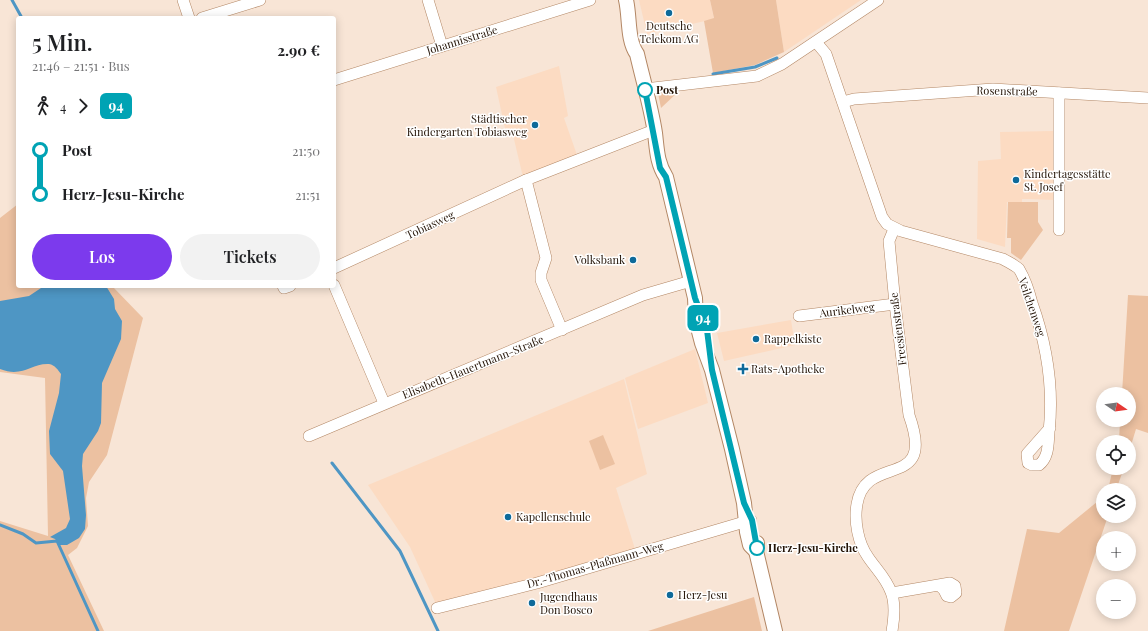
<!DOCTYPE html>
<html lang="de">
<meta charset="utf-8">
<style>
:root{--surface:#fff;--page:#f2f2f2;--text:#202124;--muted:#757577;--accent:#7c3aed}
body{margin:0;font-family:"Playfair Display",serif;background:var(--page);color:var(--text);height:100vh;display:flex;flex-direction:column;font-size:15px;white-space:nowrap}
*{box-sizing:border-box;margin:0}
p{font-size:13px;color:var(--muted)}
.icon{flex:none;width:22px;height:22px;fill:none;stroke:currentColor;stroke-width:2;stroke-linecap:round;stroke-linejoin:round}
.map{position:relative;flex:1;overflow:hidden}
.details{position:absolute;left:16px;top:16px;width:320px;height:272px;display:flex;flex-direction:column;background:var(--surface);border-radius:4px;box-shadow:0 2px 10px #0003}
.details>*{flex:none}
.badge{padding:0 8px;border-radius:6px;font-size:14px;line-height:26px}
.needle{width:26px;rotate:103deg}
.controls{position:absolute;left:1096px;top:387px;display:grid;gap:8px}
.controls a{display:grid;place-items:center;width:40px;height:40px;border-radius:50%;background:var(--surface);box-shadow:0 2px 10px #0003;font-size:20px}
.map>.badge{position:absolute;translate:-50% -50%;box-shadow:0 0 0 2px #fff}
.legs{display:flex;align-items:center;gap:6px;height:44px;padding:0 16px;font-size:13px}
.legs p{margin-inline-start:auto}
.overview{display:flex;align-items:center;justify-content:space-between;height:68px;padding:0 16px}
h1{font-size:22px;font-weight:600;line-height:30px}
.primary-button{display:flex;gap:8px;margin-top:auto;padding:8px 16px}
.primary-button a{flex:1;height:46px;border-radius:24px;background:var(--accent);color:#fff;font-size:16px;font-weight:600;line-height:46px;text-align:center}
.primary-button a+a{background:var(--page);color:var(--text)}
ul{padding:0 16px;list-style:none}
li{display:flex;align-items:center;gap:14px;height:44px;font-size:15px}
li i{display:grid;place-items:center;width:6px;height:100%;margin:0 5px;background:currentColor}
li i::after{content:'';width:10px;height:10px;margin:-5px;border:3px solid;border-radius:50%;background:var(--surface)}
li p{margin-inline-start:auto}
li:first-child i{background:linear-gradient(#0000 50%,currentColor 0)}
li:last-child i{background:linear-gradient(currentColor 50%,#0000 0)}
.map>svg:first-child{display:block}
.built{fill:#fcdbc2}
.green{fill:#ecc1a1}
.water{fill:#4e96c4}
.lines{fill:none;stroke-linecap:round;stroke-linejoin:round}
.stream{stroke:#4e96c4;stroke-width:3}
.minor-casing{stroke:#b38765;stroke-width:12}
.major-casing{stroke:#b38765;stroke-width:16}
.minor{stroke:#fff;stroke-width:11}
.major{stroke:#fff;stroke-width:14}
.line-1-casing{stroke:#fff;stroke-width:9}
.line-1{stroke:#00a3b4;stroke-width:6}
.poi-dot{fill:#0e6a9a;stroke:#fff;stroke-width:1.5}
.stop-1-dot{fill:#fff;stroke:#00a3b4;stroke-width:2}
.labels{text-anchor:middle;stroke-width:3;stroke-linejoin:round;paint-order:stroke}
.poi-label{font-size:11px;fill:#231306;stroke:#fff;text-anchor:start}
.street-label{font-size:11px;fill:#231306;stroke:#fff}
.stop-label{font-size:11px;font-weight:bold;fill:#231306;stroke:#fff;text-anchor:start}
</style>
<div class="map">
<svg width="1148" height="631" viewBox="0 0 1148 631">
<rect width="100%" height="100%" fill="#f8e5d6"/>
<!-- built -->
<g class="built">
<polygon points="639,0 710,0 714,19 647,34"/>
<polygon points="776,0 861,0 784,52"/>
<polygon points="559,66 568,116 564,118 577,155 523,177 513,135 506,133 496,87"/>
<polygon points="1053,131 1054,200 1029,199 1022,199 1022,202 1007,202 1005,247 977,239 978,161 1001,159 1000,132"/>
<polygon points="791,320 795,345 724,361 717,333"/>
<polygon points="695,349 708,403 638,429 625,378"/>
<polygon points="624,379 647,474 616,488 635,549 536,581 436,604 410,547 368,485"/>
</g>
<!-- green -->
<g class="green">
<polygon points="710,0 776,0 784,52 755,65 713,73 704,21 714,18"/>
<polygon points="678,92 661,108 658,93"/>
<polygon points="1008,202 1038,202 1038,222 1043,230 1021,260 1011,253 1011,238 1007,238"/>
<polygon points="18,204 18,286 112,286 143,318 107,455 89,482 86,498 88,526 77,548 68,555 104,631 0,631 0,521 48,536 45,378 0,372 0,218"/>
<polygon points="1128,295 1148,296 1148,433 1136,429 1129,452 1129,442 1119,442 1120,420 1129,420 1129,394 1122,394"/>
<polygon points="603,435 615,464 600,470 589,441"/>
<polygon points="1113,468 1124,468 1116,490 1108,490"/>
<polygon points="1103,497 1103,516 1108,516 1069,631 1004,631 1027,529 1059,533"/>
<polygon points="754,597 762,631 648,631"/>
</g>
<!-- water -->
<path class="water" d="M 44,286 L 106,286 L 114,299 L 115,309 L 122,321 L 121,339 L 102,383 L 101,423 L 98,431 L 83,454 L 82,466 L 86,515 L 85,529 L 79,538 L 67,545 L 60,545 L 55,539 L 50,537 L 66,528 L 70,519 L 63,471 L 50,454 L 49,431 L 59,393 L 61,374 C 58,370 55,365 49,364 C 31,363 23,378 0,369 L 0,301 L 29,296 Z"/>
<g class="lines">
<!-- stream -->
<g class="stream">
<polyline points="12,0 22,18"/>
<polyline points="713,74 755,67 777,58"/>
<polyline points="332,463 400,551 438,631"/>
<polyline points="0,525 23,534 36,543 57,541 98,631"/>
</g>
<!-- minor casing -->
<g class="minor-casing">
<g id="minor">
<polyline points="183,0 189,18"/>
<polyline points="428,0 442,46"/>
<polyline points="202,18 260,0"/>
<path d="M 816,42 L 826,54 L 882,217 L 887,224 L 901,231 L 1003,259 C 1008,262 1015,265 1019,269 C 1025,279 1029,291 1032,303 C 1047,345 1054,387 1049,432 C 1048,444 1049,457 1039,465 L 1032,465 L 1028,463 L 1027,454 L 1050,428"/>
<polyline points="334,80 590,0"/>
<polyline points="645,89 757,76 782,64 878,0"/>
<polyline points="1059,93 1059,230"/>
<polyline points="843,102 854,99 993,89 1148,98"/>
<polyline points="526,180 546,258 541,273 541,280 562,330"/>
<polyline points="334,268 526,180 654,130"/>
<polyline points="334,285 384,403"/>
<polyline points="283,286 284,288 290,286"/>
<polyline points="799,316 895,304"/>
<polyline points="309,436 643,295 691,281"/>
<polyline points="892,593 950,583 955,586 956,593 951,597 947,596 944,590 939,585"/>
<polyline points="437,608 537,583 751,520"/>
<path d="M 892,631 C 894,619 896,604 891,592 C 886,578 876,569 868,557 C 858,543 854,521 857,504 C 866,451 937,493 909,415 L 895,304 L 889,241 L 894,229"/>
</g>
</g>
<!-- major casing -->
<g class="major-casing">
<g id="major">
<path d="M 626,0 C 630,17 627,40 637,54 C 643,80 651,107 655,133 C 657,150 657,163 666,177 L 695,298 L 696,320 L 702,343 L 712,370 L 732,449 L 744,503 L 747,532 L 750,545 L 756,551"/>
<polyline points="757,543 756,551 775,631"/>
</g>
</g>
<!-- minor -->
<use href="#minor" class="minor"/>
<!-- major -->
<use href="#major" class="major"/>
</g>
<g class="lines">
<!-- line-1 casing -->
<g class="line-1-casing">
<polyline id="line-1" points="645,90 660,168 666,177 695,298 707,330 712,370 744,503 752,520 757,548"/>
</g>
<!-- line-1 -->
<use href="#line-1" class="line-1"/>
</g>
<!-- markers -->
<g class="poi-dot">
<circle cx="669" cy="13" r="4"/>
<circle cx="535" cy="125" r="4"/>
<circle cx="1016" cy="180" r="4"/>
<circle cx="633" cy="260" r="4"/>
<circle cx="756" cy="339" r="4"/>
<path d="M741 363h4v4h4v4h-4v4h-4v-4h-4v-4h4z"/>
<circle cx="508" cy="517" r="4"/>
<circle cx="670" cy="595" r="4"/>
<circle cx="532" cy="603" r="4"/>
</g>
<g class="stop-1-dot">
<circle cx="645" cy="90" r="7"/>
<circle cx="757" cy="548" r="7"/>
</g>
<g class="labels">
<!-- poi labels -->
<g class="poi-label">
<text x="669" y="30" text-anchor="middle">Deutsche<tspan x="669" dy="13">Telekom AG</tspan></text>
<text x="527" y="123" text-anchor="end">Städtischer<tspan x="527" dy="13">Kindergarten Tobiasweg</tspan></text>
<text x="1024" y="178">Kindertagesstätte<tspan x="1024" dy="13">St. Josef</tspan></text>
<text x="625" y="264" text-anchor="end">Volksbank</text>
<text x="764" y="343">Rappelkiste</text>
<text x="751" y="373">Rats-Apotheke</text>
<text x="516" y="521">Kapellenschule</text>
<text x="678" y="599">Herz-Jesu</text>
<text x="540" y="601">Jugendhaus<tspan x="540" dy="13">Don Bosco</tspan></text>
</g>
<!-- street labels -->
<g class="street-label">
<text transform="translate(462 40) rotate(-17)" y="4">Johannisstraße</text>
<text transform="translate(1007 91) rotate(1)" y="4">Rosenstraße</text>
<text transform="translate(430 225) rotate(-25)" y="4">Tobiasweg</text>
<text transform="translate(1032 307) rotate(71)" y="4">Veilchenweg</text>
<text transform="translate(847 310) rotate(-7)" y="4">Aurikelweg</text>
<text transform="translate(898 329) rotate(-97)" y="4">Freesienstraße</text>
<text transform="translate(473 367) rotate(-22)" y="4">Elisabeth-Hauertmann-Straße</text>
<text transform="translate(595 565) rotate(-16)" y="4">Dr.-Thomas-Plaßmann-Weg</text>
</g>
<!-- stop labels -->
<g class="stop-label">
<text x="656" y="94">Post</text>
<text x="768" y="552">Herz-Jesu-Kirche</text>
</g>
</g>
</svg>
<div class="controls">
<a><svg class="needle" viewBox="-14 -14 28 28"><path d="M0-13l5 13h-10z" fill="#e53935"/><path d="M0 13l5-13h-10z" fill="#757577"/></svg></a>
<a><svg class="icon" aria-label="locate" viewBox="0 0 24 24"><circle cx="12" cy="12" r="6"/><path d="M12 2v4M12 18v4M2 12h4M18 12h4"/></svg></a>
<a><svg class="icon" aria-label="layers" viewBox="0 0 24 24"><path d="M12 4l9 5-9 5-9-5zM3 14l9 5 9-5"/></svg></a>
<a>+</a>
<a>−</a>
</div>
<b class="badge" style="left:703px;top:318px;background:#00a3b4;color:#fff">94</b>
<section class="details">
<div class="overview"><div><h1>5 Min.</h1><p>21:46 – 21:51 · Bus</p></div><b>2.90 €</b></div>
<div class="legs"><svg class="icon" aria-label="walk" viewBox="0 0 24 24"><circle cx="13" cy="4" r="2"/><path d="M13 8l-2 6 4 7M11 14l-3 7M7 12l3-4h3l4 4"/></svg>4<svg class="icon" aria-label="forward" viewBox="0 0 24 24"><path d="M9 5l7 7-7 7"/></svg><b class="badge" style="background:#00a3b4;color:#fff">94</b></div>
<ul>
<li><i style="color:#00a3b4"></i><b>Post</b><p>21:50</p></li>
<li><i style="color:#00a3b4"></i><b>Herz-Jesu-Kirche</b><p>21:51</p></li>
</ul>
<div class="primary-button"><a>Los</a><a>Tickets</a></div>
</section>
</div>
